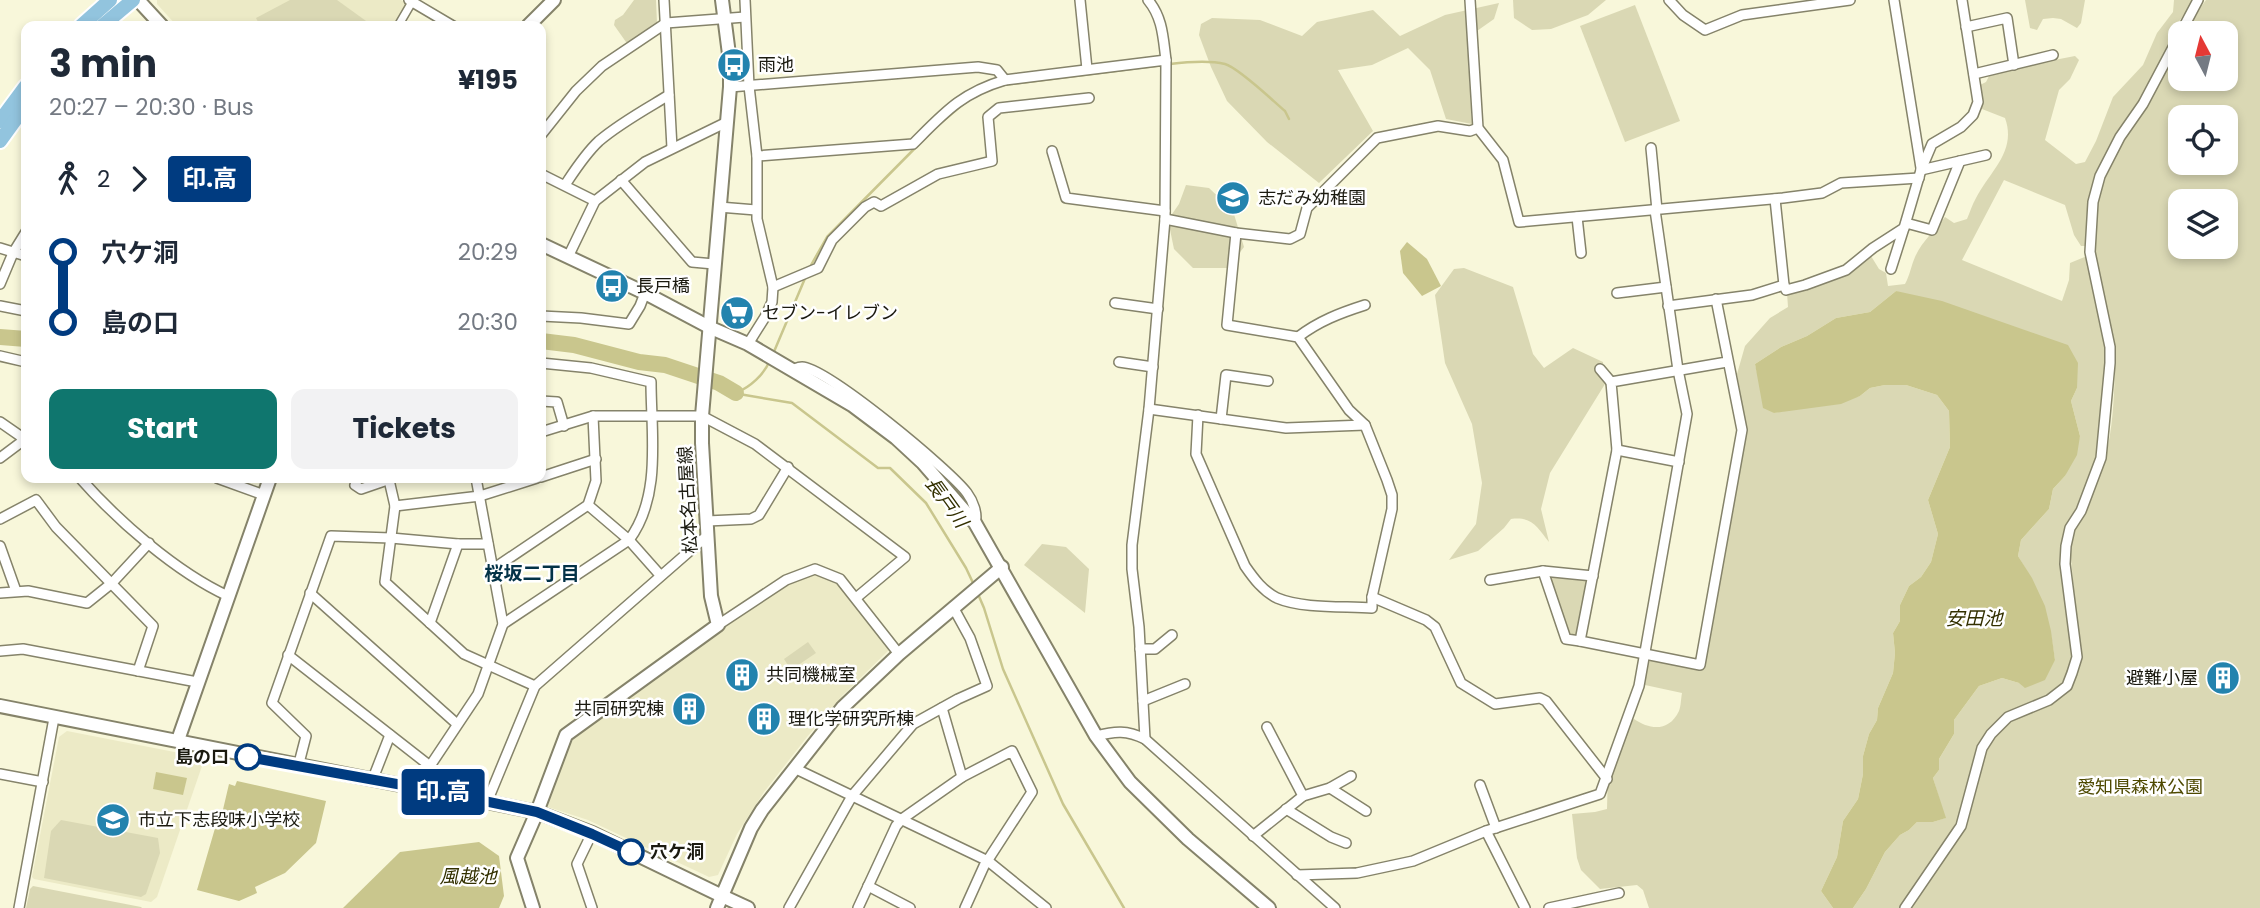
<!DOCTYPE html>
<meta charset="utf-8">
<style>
:root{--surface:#fff;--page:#f2f2f3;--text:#1f2937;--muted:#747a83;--accent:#0f766e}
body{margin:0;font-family:Poppins,"Noto Sans JP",sans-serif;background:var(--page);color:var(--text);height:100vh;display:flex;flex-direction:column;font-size:26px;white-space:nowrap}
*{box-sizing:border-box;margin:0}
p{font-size:23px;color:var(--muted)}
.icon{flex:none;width:38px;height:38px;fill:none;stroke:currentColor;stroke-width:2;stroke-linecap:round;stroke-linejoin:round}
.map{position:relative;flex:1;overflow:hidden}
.panel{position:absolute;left:21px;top:21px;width:525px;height:462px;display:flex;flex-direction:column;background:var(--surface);border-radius:14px;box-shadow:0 4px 10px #0003}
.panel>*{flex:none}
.badge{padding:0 14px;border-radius:5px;font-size:24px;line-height:46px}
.needle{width:46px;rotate:353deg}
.fabs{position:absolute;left:2168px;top:21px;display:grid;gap:14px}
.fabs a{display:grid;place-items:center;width:70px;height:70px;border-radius:14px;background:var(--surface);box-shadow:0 4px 10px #0003;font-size:35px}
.map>.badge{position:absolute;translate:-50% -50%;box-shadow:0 0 0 4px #fff}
.legs{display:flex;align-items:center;gap:10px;height:77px;padding:0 28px;font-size:23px}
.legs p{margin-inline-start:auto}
.overview{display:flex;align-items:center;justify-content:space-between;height:119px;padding:0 28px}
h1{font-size:38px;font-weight:700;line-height:52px}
.cta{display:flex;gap:14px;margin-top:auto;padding:14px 28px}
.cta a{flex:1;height:80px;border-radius:14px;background:var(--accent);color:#fff;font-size:28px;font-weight:700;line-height:80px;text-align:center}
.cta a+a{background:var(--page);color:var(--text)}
ul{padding:0 28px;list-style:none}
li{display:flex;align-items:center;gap:24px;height:70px;font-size:26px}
li i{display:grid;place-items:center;width:10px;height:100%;margin:0 9px;background:currentColor}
li i::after{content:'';width:18px;height:18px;margin:-9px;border:5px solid;border-radius:50%;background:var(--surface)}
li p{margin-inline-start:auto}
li:first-child i{background:linear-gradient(#0000 50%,currentColor 0)}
li:last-child i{background:linear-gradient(currentColor 50%,#0000 0)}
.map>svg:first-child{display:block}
.built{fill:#eceac6}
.green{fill:#dad8b4;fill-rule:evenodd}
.water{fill:#c9c68d}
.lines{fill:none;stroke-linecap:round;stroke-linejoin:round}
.stream{stroke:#c9c68d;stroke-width:2.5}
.river{stroke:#c9c68d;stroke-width:16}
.pedestrian-casing{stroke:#85836a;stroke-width:10}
.minor-casing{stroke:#85836a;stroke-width:12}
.tertiary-casing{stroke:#85836a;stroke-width:16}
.secondary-casing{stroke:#85836a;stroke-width:16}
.primary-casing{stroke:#fff;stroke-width:18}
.pedestrian{stroke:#fff;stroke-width:7}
.minor{stroke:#fff;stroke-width:9}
.tertiary{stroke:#fff;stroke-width:12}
.secondary{stroke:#fff;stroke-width:12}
.primary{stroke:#92c4de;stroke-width:14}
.line-1-casing{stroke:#fff;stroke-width:16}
.line-1{stroke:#003b80;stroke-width:10}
.stop-1-dot{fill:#fff;stroke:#003b80;stroke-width:3.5}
.labels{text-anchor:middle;stroke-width:5;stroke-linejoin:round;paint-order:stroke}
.poi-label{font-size:18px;fill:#1b1a10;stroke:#fff;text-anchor:start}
.street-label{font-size:18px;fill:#1b1a10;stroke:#fff}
.stop-label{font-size:18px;font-weight:bold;fill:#1b1a10;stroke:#fff;text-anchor:end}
.park-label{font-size:18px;fill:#4e4900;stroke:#fff}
.water-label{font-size:19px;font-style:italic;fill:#333000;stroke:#fff}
.neighbourhood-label{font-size:19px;font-weight:bold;fill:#033247;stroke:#fff}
</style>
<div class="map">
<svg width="2260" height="908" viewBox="0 0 2260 908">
<rect width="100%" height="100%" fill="#f8f7da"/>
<!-- built -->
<g class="built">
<polygon points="157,0 401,0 407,4 394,26 217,26 213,23 209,26 177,26 157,4"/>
<polygon points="815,572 838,581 889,645 889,650 843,695 807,737 764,792 737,834 718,875 709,877 588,820 548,807 545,803 571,736 767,596"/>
<polygon points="67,731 200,757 203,763 157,897 151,902 34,879 32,877 59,737"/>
</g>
<!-- green -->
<g class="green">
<polygon points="290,0 337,0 373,26 260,26 256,18"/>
<polygon points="634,0 656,0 657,23 629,42 626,42 614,25 615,20 623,15"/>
<polygon points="1513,0 1606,0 1588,15 1551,29 1532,30 1514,18"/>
<polygon points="2025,0 2085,0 2081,23 2077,28 2061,19 2053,18 2043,19 2037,30 2030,28"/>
<path d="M 2174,0 L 2194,0 L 2178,23 L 2142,99 L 2129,116 L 2097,176 L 2087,246 L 2081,246 L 2074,235 L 2065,205 L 2004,180 L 1962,260 L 2062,301 L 2069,280 L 2070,263 L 2087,256 L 2106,350 L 2098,457 L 2061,557 L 2071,655 C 2070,706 2009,698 1986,735 L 1960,815 L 1937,857 L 1900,908 L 1853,908 L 1866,889 L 1885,852 L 1900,835 L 1909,830 L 1917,822 L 1933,822 L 1945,818 L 1933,778 L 1939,770 L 1939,759 L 1954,734 L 1954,720 L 1979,686 L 2002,678 L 2019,683 L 2055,660 C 2049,615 2042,595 2018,556 L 2021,540 L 2049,509 L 2053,489 L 2065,476 L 2080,436 L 2071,401 L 2077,388 L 1896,291 L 1870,312 L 1836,318 L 1807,336 L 1781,347 L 1755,364 L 1759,381 L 1774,413 L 1860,396 L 1870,388 L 1885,385 L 1906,385 L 1937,395 L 1949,411 L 1950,447 L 1928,500 L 1938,534 L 1931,562 L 1921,577 L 1909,586 L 1900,605 L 1900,621 L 1893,633 L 1895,653 L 1893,673 L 1878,708 L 1877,720 L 1869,734 L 1863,756 L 1863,774 L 1858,799 L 1843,821 L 1837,857 L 1821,891 L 1833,908 L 1649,908 L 1643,890 L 1637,885 L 1600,889 L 1581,870 L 1577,858 L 1572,814 L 1595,812 L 1607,809 C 1608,787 1606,740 1623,725 C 1626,722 1630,721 1634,719 C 1650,730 1669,732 1679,711 C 1681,706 1681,698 1682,693 L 1645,685 L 1647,663 L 1652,660 L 1704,669 L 1746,430 L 1737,374 L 1745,346 L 1770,318 L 1788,307 L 1787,293 L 1866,256 L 1871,256 L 1879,269 L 1886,273 L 1888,286 L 1905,284 C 1910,275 1911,266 1915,257 C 1922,241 1935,231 1945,217 L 1954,223 L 1967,219 C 1970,212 1972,205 1976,198 C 1990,171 2017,151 2005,118 L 1982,109 L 1980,85 L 1986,82 L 1989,76 L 2044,62 L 2075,56 L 2079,60 L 2070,79 L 2059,90 L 2045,140 L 2076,164 L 2085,162 L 2096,141 L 2113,97 L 2143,65 L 2157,33 L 2173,12 Z"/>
<path d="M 2206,0 L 2260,0 L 2260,908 L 1908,908 L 1955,843 L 1964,828 L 1985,751 L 2002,727 L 2017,717 L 2063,694 L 2080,656 L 2070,548 C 2073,529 2077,529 2084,514 C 2092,496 2100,477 2105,458 C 2113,430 2114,397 2115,368 C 2116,337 2103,308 2098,278 C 2092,244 2094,209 2102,176 L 2180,37 L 2180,79 L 2226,79 L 2226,33 L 2182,33 ZM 2180,117 L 2226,117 L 2226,163 L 2180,163 ZM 2180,201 L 2226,201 L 2226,247 L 2180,247 Z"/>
<polygon points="1499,3 1494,19 1467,38 1472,124 1446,119 1430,70 1408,48 1372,65 1338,70 1373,131 1319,183 1267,142 1227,101 1211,67 1199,35 1201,24 1212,18 1260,20 1302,36 1317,22 1373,10 1400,36 1445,15"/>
<polygon points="1635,5 1680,121 1625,142 1580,26"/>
<polygon points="1186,185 1209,188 1233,211 1244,247 1228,268 1193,268 1174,249 1168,220 1179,204"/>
<path d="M 1464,268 L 1513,287 L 1533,354 L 1544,368 L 1573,348 L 1603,362 L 1605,384 L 1550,473 L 1541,509 L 1549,542 C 1537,527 1532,516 1511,519 L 1504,528 L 1478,551 L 1449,560 L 1476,524 L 1482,483 L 1472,424 L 1445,363 L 1435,295 L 1454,269 Z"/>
<polygon points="1042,544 1066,547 1089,569 1085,613 1024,565"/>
<polygon points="1546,575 1584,579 1587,584 1578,635 1571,636"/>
<polygon points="808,642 816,653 791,670 784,659"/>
<polygon points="61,820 158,838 160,853 146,894 141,897 44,878 51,831"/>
<polygon points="33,886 141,907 142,908 26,908 30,889"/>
</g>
<!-- water -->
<g class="water">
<polygon points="1407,242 1427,259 1441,286 1422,296 1403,273 1400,251"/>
<polygon points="1896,291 1942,301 2068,345 2078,363 2077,388 2071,401 2080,436 2077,455 2065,476 2053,489 2049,509 2021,540 2018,556 2032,578 2045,606 2051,631 2055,660 2045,680 2025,688 2019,683 2002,678 1979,686 1954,720 1954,734 1939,759 1939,770 1933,778 1946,818 1933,822 1917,822 1909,830 1900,835 1885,852 1866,889 1853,908 1833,908 1821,891 1837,857 1843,821 1858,799 1863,774 1863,756 1869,734 1877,720 1878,708 1893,673 1895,653 1893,633 1900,621 1900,605 1909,586 1921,577 1931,562 1938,534 1928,500 1950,447 1949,411 1937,395 1906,385 1885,385 1870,388 1860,396 1841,404 1774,413 1763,408 1755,364 1781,347 1807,336 1836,318 1870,312"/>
<polygon points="156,772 187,778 183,795 153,789"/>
<polygon points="237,781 326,801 316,843 285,873 255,887 257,893 239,901 197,890 218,818 221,818 229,784 235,786"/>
<polygon points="479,842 499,856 504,896 499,908 343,908 400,852"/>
</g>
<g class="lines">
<!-- stream -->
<g class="stream">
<path d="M 1170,64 C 1187,62 1208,60 1225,64 C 1239,68 1272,100 1285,111 L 1289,119"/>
<polyline points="1003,85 1163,65"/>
<polyline points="936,127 968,100"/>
<polyline points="810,267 827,237 931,132"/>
<polyline points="773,354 806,276"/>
<path d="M 736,393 C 750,387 764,375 770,360"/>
<polyline points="739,394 792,403 878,468 890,468 926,503 966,568 974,585"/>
<polyline points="978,594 984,608 1003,669 1063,804 1124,908"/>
</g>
<!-- river -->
<g class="river">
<polyline points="0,337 26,339"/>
<polyline points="541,341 574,345 639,362 665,365 719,383 736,393"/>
</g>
<!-- pedestrian casing -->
<g class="pedestrian-casing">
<polyline id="pedestrian" points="398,26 412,2"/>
</g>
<!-- minor casing -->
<g class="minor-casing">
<g id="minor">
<polyline points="409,0 453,26"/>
<polyline points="664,0 672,148"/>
<polyline points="745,0 749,86 757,156 757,219 773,287 772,302 765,317 748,344"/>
<polyline points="1080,0 1087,69"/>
<path d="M 1148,0 C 1163,18 1163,38 1166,60"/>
<polyline points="1470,0 1478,128 1503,160 1519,222 1783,198 1822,193 1841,183 1919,178"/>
<polyline points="1669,0 1683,15 1705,30 1742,15 1850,0"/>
<polyline points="1894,0 1921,168"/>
<polyline points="1966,27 2007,18 2014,65"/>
<polyline points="1974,74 2053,55"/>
<polyline points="730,87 978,67 997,70 1005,80"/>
<polyline points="541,135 576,91 602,66 666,23 745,17"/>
<polyline points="1651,148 1657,210"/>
<polyline points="1052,151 1066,198 1165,211"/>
<path d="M 757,156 L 913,144 C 944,113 961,93 1005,80 L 1166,60 L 1165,219 L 1149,409 L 1132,545 L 1132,569 L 1139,627 L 1145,739"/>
<polyline points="1921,170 1986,155"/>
<polyline points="541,174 595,201"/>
<polyline points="621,180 692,262 714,264"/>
<path d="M 565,185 C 575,170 585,154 599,141 C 620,123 646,109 669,95"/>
<polyline points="1775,199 1784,285"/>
<polyline points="719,207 756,210"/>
<polyline points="1577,217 1581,253"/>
<polyline points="1165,219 1236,233 1290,239 1300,234 1307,208 1377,138 1438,126 1470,131 1478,128"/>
<polyline points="1906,223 1932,230 1960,161"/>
<polyline points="0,248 26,256"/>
<polyline points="568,257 595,201 645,162 727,122"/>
<polyline points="1891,269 1904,228"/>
<polyline points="0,284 13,253 26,232"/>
<polyline points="773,287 818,268 832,240 865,207 874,202 881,206 938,174 992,161 988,117 999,108 1089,98"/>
<polyline points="1617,293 1666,287"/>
<polyline points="1716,299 1742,430 1700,665 1580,641 1617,450 1611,382 1727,362"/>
<polyline points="1115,303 1158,309"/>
<polyline points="0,306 26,311"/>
<polyline points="1668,306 1752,295 1784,285 1786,290 1805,285 1846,270 1873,248 1904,228 1921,170 1932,144 1961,127 1973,115 1978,102 1962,0"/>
<polyline points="541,316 581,318 629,324 640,306 645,293"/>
<path d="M 1298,337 C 1319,321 1340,313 1365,305"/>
<polyline points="0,356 26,362"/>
<polyline points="1119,362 1153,367"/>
<polyline points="1600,369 1611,382"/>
<path d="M 792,370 C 795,369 798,367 802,367 C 827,368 950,470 967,493 C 973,501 978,514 975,523"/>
<polyline points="541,401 557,402 564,426"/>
<polyline points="1149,409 1286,428 1365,425"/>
<path d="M 1198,415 L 1196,454 L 1245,566 C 1254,579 1263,591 1277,598 C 1303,609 1344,606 1372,608 L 1372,597 L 1392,509 L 1392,495 L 1387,480 L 1365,425 L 1349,410 L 1298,337 L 1227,325 L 1236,233"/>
<polyline points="1221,419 1226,375 1268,381"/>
<polyline points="0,422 26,440"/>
<polyline points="541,432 593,416 702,416 755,444 905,557 856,598"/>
<polyline points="1617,450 1679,462"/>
<polyline points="0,458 20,443 26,436"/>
<polyline points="541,477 596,459"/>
<path d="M 80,478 C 118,521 176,572 228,596"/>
<polyline points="217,478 264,495"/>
<polyline points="358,478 355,485 361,489 393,478"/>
<polyline points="389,480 395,506 480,496 537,478"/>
<polyline points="588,505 629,540 660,575"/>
<polyline points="395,506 385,582 464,654 535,686"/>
<polyline points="0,519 36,500 56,527 153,626 138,671"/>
<polyline points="707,521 751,519 759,515 788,467"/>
<polyline points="0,546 16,591"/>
<polyline points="493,569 588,505 596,481 593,416"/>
<polyline points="1543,571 1566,639 1580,641"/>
<polyline points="1490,580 1543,571 1593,576"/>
<polyline points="0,593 28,591 87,603 112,583 149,543"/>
<polyline points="310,593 457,724"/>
<polyline points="1372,597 1426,620 1435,627 1461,683 1495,704 1540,698 1546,701 1607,779"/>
<polyline points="430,623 458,544"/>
<path d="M 503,624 L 629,540 C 662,496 651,433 651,382 L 591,368 L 541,363"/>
<polyline points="718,625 786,580 815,569 840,579 899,654"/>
<polyline points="1140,649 1155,649 1172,635"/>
<polyline points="0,651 23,649 197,682"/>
<polyline points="288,655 430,766 478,694 503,624 476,478"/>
<polyline points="1143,701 1185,684"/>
<polyline points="942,708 962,777"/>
<polyline points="1267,727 1303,796"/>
<path d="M 1096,736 C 1115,731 1127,730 1145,739 L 1335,908"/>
<polyline points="298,767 306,736 272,703 331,536 391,538 458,544 488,544"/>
<polyline points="794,768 988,861 1046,908"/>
<polyline points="0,774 43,782"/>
<polyline points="372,781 390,735"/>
<polyline points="1480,785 1496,828"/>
<polyline points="1330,788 1366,811"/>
<polyline points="487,802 535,686 708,535"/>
<polyline points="1286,809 1331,837 1346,843"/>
<polyline points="1486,831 1525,908"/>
<polyline points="592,833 577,864 592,908"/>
<polyline points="1253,836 1303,796 1330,788 1351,776"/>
<polyline points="1297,875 1357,873 1413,861 1486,831 1600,794 1639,686 1687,414 1678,370 1655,210"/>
<polyline points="868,886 910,908"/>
<polyline points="19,908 54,718"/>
<polyline points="789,908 852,796 913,724 958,699 987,686 970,638 953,607"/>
<polyline points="858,908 896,826 902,819 962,777 1012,751 1032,792 984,866 965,908"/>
<polyline points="1549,908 1619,893"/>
<polyline points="1905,908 1961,826 1982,748 1991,734 2008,717 2049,700 2067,686 2072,673 2077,657 2065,564 2066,546 2070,528 2081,511 2101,458 2110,363 2110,347 2090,252 2093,202 2100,176 2120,137 2143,104 2198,0"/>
</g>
</g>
<!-- tertiary casing -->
<g class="tertiary-casing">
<g id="tertiary">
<polyline points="138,0 162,26"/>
<polyline points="528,26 554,0"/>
<polyline points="541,244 645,293 711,328 748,344 852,405 896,438 923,463 975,523 1096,736 1130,782 1188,839 1269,908"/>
<polyline points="0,706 537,812 592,833 722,896 717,908"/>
<polyline points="178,740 270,478"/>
<polyline points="748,908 722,896 751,828 762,810 843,707 899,654 1002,567"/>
</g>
</g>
<!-- secondary casing -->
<g class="secondary-casing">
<polyline id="secondary" points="533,908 517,858 537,812 566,735 718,625 711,596 702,443 702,416 730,87 730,62 722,0"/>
</g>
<!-- primary casing -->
<g class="primary-casing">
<g id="primary">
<polyline points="81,26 110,0"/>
<polyline points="102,26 133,0"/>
<polyline points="0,121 26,86"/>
<polyline points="0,141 26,105"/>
</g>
</g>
<!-- pedestrian -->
<use href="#pedestrian" class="pedestrian"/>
<!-- minor -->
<use href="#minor" class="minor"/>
<!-- tertiary -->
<use href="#tertiary" class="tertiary"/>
<!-- secondary -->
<use href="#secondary" class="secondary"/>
<!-- primary -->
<use href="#primary" class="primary"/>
</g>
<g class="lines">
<!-- line-1 casing -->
<g class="line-1-casing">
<polyline id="line-1" points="248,757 441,792 537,812 592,834 631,852"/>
</g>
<!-- line-1 -->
<use href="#line-1" class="line-1"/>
</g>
<!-- icons -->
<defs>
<g id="bus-disc" transform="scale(1.75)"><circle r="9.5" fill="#2383ae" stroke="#fff"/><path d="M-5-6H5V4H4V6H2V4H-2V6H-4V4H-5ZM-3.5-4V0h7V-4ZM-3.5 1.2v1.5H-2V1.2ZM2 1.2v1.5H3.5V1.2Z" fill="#fff"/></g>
<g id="school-disc" transform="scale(1.75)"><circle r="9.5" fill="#2383ae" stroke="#fff"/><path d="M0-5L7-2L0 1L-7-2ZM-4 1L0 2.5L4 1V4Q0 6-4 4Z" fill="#fff"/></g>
<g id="supermarket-disc" transform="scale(1.75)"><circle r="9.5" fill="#2383ae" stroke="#fff"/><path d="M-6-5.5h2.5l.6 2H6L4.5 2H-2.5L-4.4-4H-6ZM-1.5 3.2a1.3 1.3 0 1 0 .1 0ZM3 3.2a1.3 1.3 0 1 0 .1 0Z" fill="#fff"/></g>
<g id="building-disc" transform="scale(1.75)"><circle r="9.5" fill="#2383ae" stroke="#fff"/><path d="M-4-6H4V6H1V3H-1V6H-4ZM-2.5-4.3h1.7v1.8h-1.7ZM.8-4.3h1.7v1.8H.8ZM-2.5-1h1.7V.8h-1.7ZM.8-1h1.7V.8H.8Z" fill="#fff"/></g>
</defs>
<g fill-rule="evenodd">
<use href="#bus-disc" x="734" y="65"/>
<use href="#school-disc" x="1233" y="198"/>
<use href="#bus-disc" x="612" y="286"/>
<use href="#supermarket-disc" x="737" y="313"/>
<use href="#building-disc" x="742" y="675"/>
<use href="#building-disc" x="2223" y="678"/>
<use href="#building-disc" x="689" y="709"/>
<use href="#building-disc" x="764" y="719"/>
<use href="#school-disc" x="113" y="820"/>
</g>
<!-- markers -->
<g class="stop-1-dot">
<circle cx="248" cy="757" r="12"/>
<circle cx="631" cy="852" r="12"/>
</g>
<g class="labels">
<!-- poi labels -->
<g class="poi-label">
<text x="758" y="71">雨池</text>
<text x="1258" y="204">志だみ幼稚園</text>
<text x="636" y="292">長戸橋</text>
<text x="762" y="319">セブン-イレブン</text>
<text x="766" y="681">共同機械室</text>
<text x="2198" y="684" text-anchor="end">避難小屋</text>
<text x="664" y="715" text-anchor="end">共同研究棟</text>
<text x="788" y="725">理化学研究所棟</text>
<text x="138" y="826">市立下志段味小学校</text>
</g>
<!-- street labels -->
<g class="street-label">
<text transform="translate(688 500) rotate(-93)" y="6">松本名古屋線</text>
</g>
<!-- stop labels -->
<g class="stop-label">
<text x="229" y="763">島の口</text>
<text x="650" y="858" text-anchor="start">穴ケ洞</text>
</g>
<!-- park labels -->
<g class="park-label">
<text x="2140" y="793">愛知県森林公園</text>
</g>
<!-- water labels -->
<g class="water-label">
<text transform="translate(947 502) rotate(54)" y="7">長戸川</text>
<text x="1974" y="625">安田池</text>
<text x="468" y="883">風越池</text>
</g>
<!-- neighbourhood labels -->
<g class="neighbourhood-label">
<text x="532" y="580">桜坂二丁目</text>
</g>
</g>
</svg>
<div class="fabs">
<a><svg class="needle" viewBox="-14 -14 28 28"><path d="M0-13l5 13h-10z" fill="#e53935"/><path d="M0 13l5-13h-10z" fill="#747a83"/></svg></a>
<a><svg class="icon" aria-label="locate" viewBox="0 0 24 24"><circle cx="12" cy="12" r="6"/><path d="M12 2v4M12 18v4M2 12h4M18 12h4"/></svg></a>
<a><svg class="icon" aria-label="layers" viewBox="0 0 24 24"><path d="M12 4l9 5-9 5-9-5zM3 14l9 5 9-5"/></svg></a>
</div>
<b class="badge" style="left:443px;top:792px;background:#003b80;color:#fff">印.高</b>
<section class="panel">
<div class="overview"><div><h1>3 min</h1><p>20:27 – 20:30 · Bus</p></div><b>¥195</b></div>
<div class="legs"><svg class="icon" aria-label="walk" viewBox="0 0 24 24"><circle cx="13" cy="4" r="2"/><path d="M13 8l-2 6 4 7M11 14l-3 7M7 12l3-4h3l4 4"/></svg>2<svg class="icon" aria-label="forward" viewBox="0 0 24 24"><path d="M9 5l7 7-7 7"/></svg><b class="badge" style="background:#003b80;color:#fff">印.高</b></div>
<ul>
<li><i style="color:#003b80"></i><b>穴ケ洞</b><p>20:29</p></li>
<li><i style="color:#003b80"></i><b>島の口</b><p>20:30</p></li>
</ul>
<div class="cta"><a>Start</a><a>Tickets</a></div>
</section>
</div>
